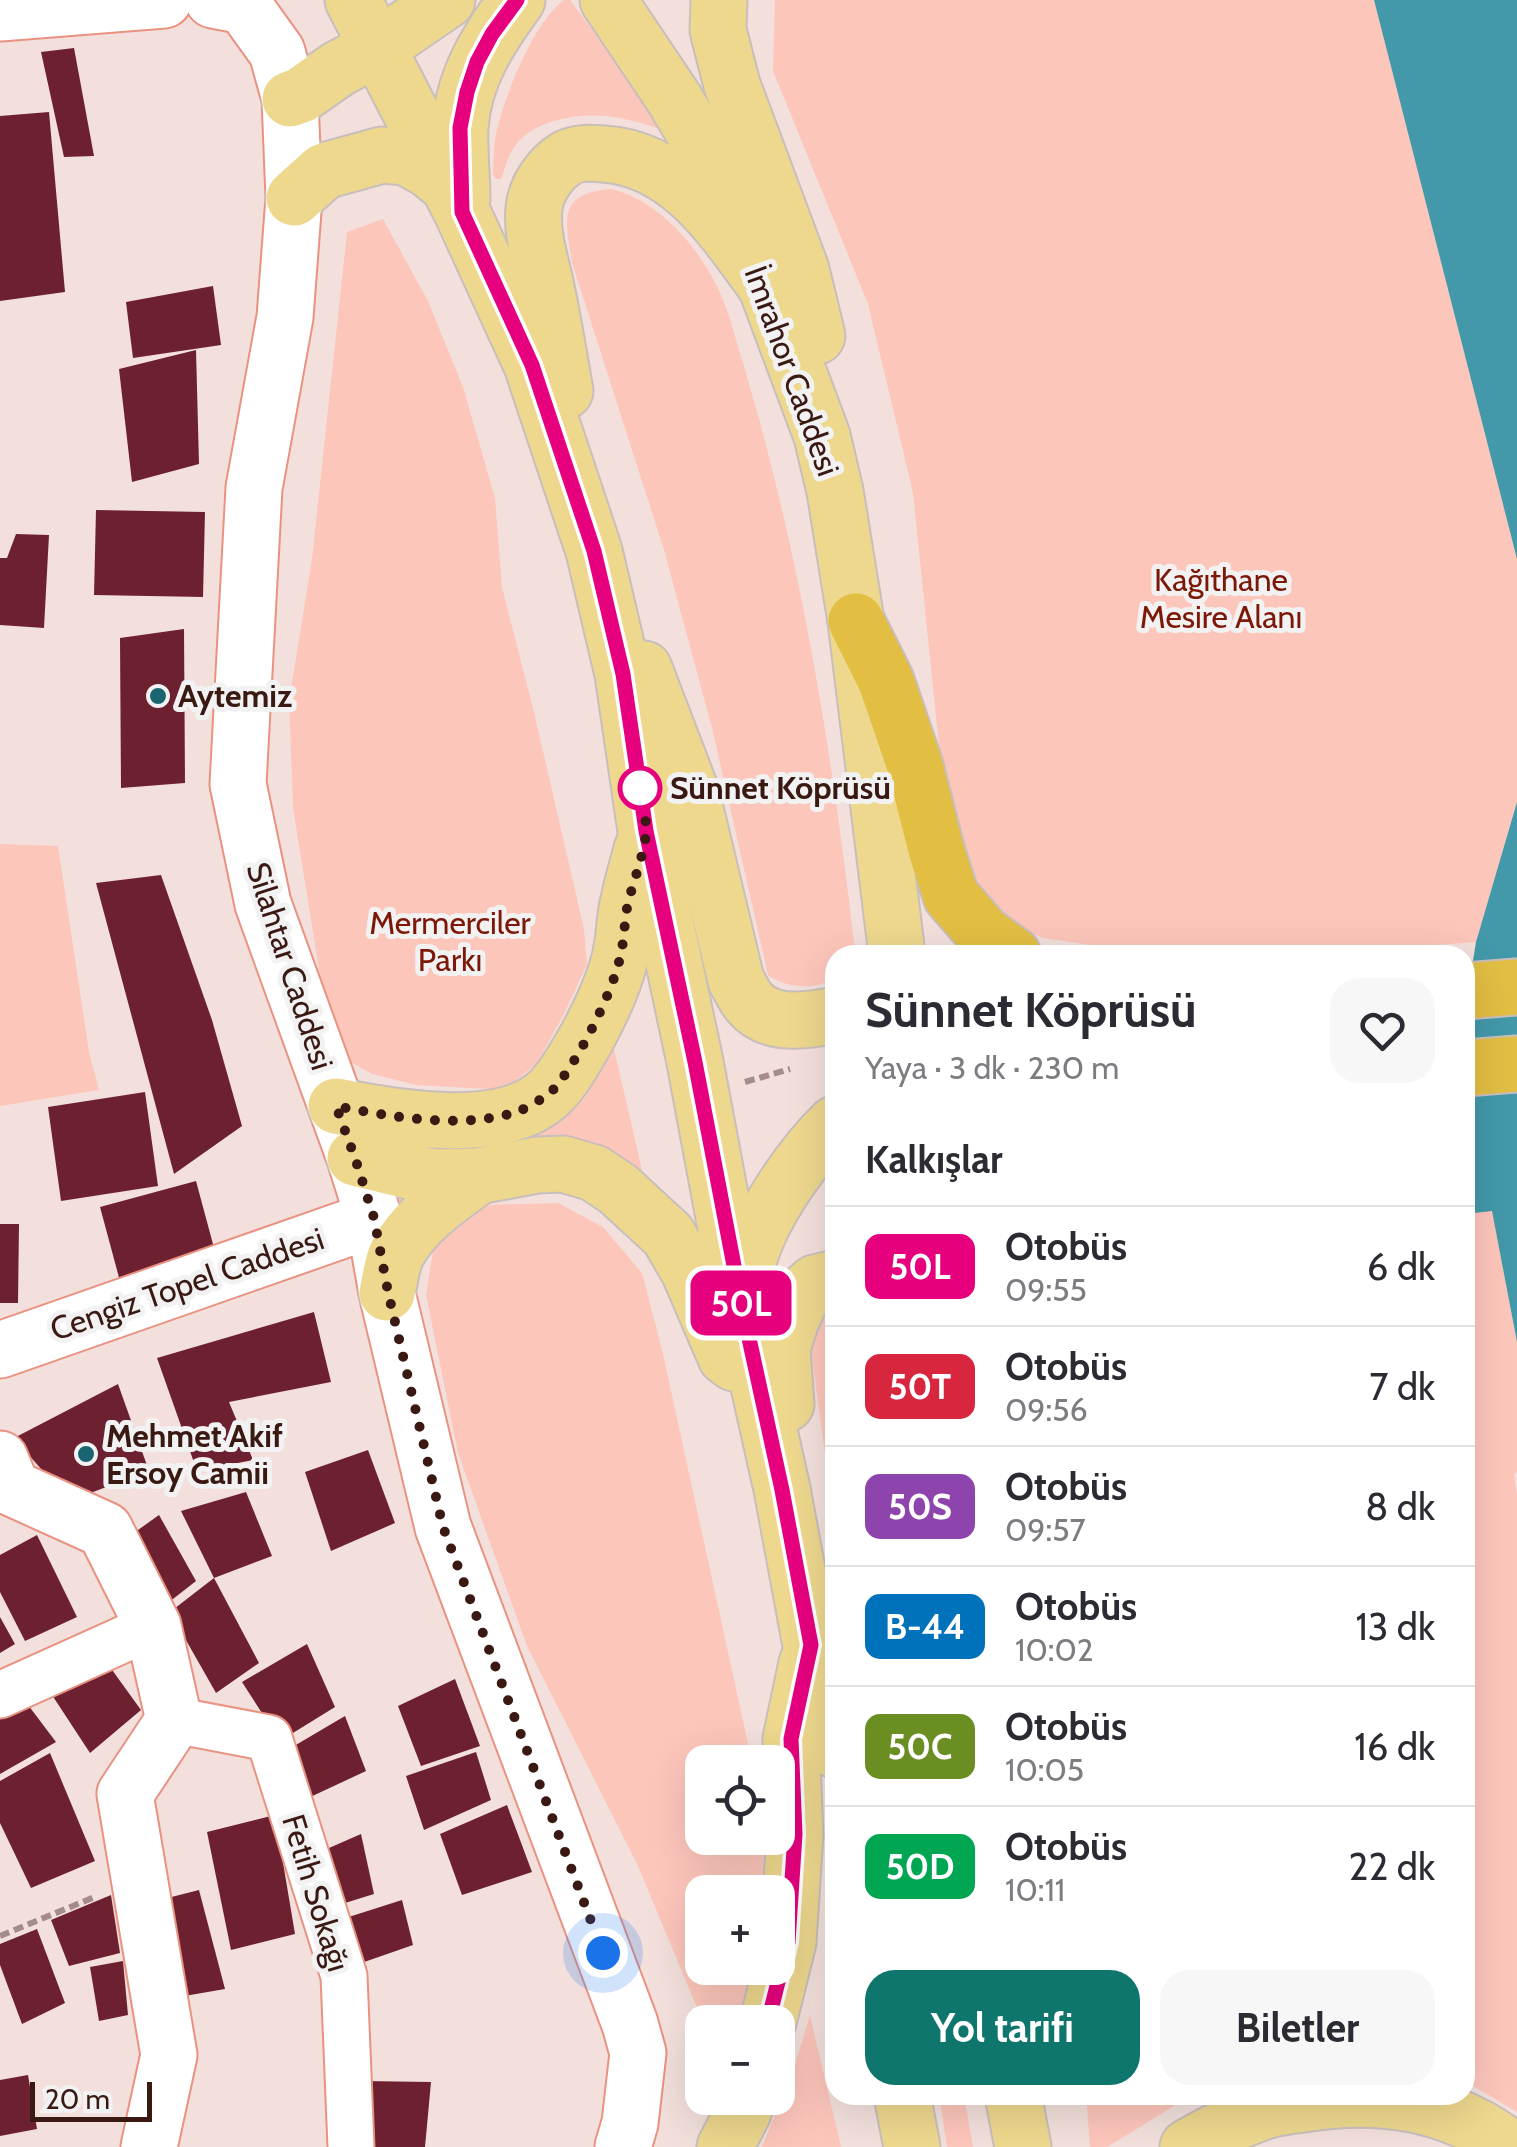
<!DOCTYPE html>
<html lang="tr">
<meta charset="utf-8">
<style>
:root{--surface:#fff;--page:#f7f7f7;--text:#2b2b33;--muted:#7c7c81;--line:#e1e1e2;--accent:#0f766e}
body{margin:0;font-family:Cabin,sans-serif;background:var(--page);color:var(--text);height:100vh;display:flex;flex-direction:column;font-size:38px;white-space:nowrap}
*{box-sizing:border-box;margin:0}
p{font-size:32px;color:var(--muted)}
.icon{flex:none;width:55px;height:55px;fill:none;stroke:currentColor;stroke-width:2;stroke-linecap:round;stroke-linejoin:round}
.map{position:relative;flex:1;overflow:hidden}
.sheet{position:absolute;left:825px;top:945px;width:650px;height:1160px;display:flex;flex-direction:column;background:var(--surface);border-radius:30px;box-shadow:0 10px 40px #0002}
.sheet>*{flex:none}
.badge{padding:0 20px;border-radius:15px;font-size:35px;line-height:65px}
.fabs{position:absolute;left:685px;top:1745px;display:grid;gap:20px}
.fabs a{display:grid;place-items:center;width:110px;height:110px;border-radius:20px;background:var(--surface);box-shadow:0 10px 40px #0002;font-size:50px}
.scale{position:absolute;left:30px;bottom:25px;width:122px;box-sizing:border-box;padding-left:10px;border:5px solid #3a1913;border-top:0;font-size:28px;line-height:35px;white-space:nowrap;color:#3a1913;-webkit-text-stroke:8px #f2f2f2;paint-order:stroke}
.you{position:absolute;width:50px;height:50px;margin:-25px;border:8px solid #fff;border-radius:50%;background:#1a73e8;box-shadow:0 0 0 15px #1a73e833}
.map>.badge{position:absolute;translate:-50% -50%;box-shadow:0 0 0 5px #fff}
h2{padding:0 40px;font-size:38px;line-height:90px}
.round{display:grid;place-items:center;flex:none;width:105px;height:105px;border-radius:30px;background:var(--page)}
.head{display:flex;align-items:center;justify-content:space-between;height:170px;padding:0 40px}
h1{font-size:48px;font-weight:800;line-height:75px}
.cta{display:flex;gap:20px;margin-top:auto;padding:20px 40px}
.cta a{flex:1;height:115px;border-radius:30px;background:var(--accent);color:#fff;font-size:40px;font-weight:800;line-height:115px;text-align:center}
.cta a+a{background:var(--page);color:var(--text)}
ul{padding:0;list-style:none}
li{display:flex;align-items:center;gap:30px;height:120px;padding:0 40px;border-top:2px solid var(--line)}
li div{flex:1}
li b{display:block;font-size:38px}
li em{font-style:normal}
li .badge{min-width:110px;font-weight:700;text-align:center}
.map>svg:first-child{display:block}
.green{fill:#fdc6bb}
.water{fill:#4399a9}
.building{fill:#6d2030}
.lines{fill:none;stroke-linecap:round;stroke-linejoin:round}
.street-casing{stroke:#e99281;stroke-width:49}
.secondary-casing{stroke:#e99281;stroke-width:59}
.primary-casing{stroke:#c8bfbd;stroke-width:59}
.highway-casing{stroke:#c8bfbd;stroke-width:59}
.path{stroke:#a58c87;stroke-width:6;stroke-dasharray:10 5;stroke-linecap:butt}
.street{stroke:#fff;stroke-width:45}
.secondary{stroke:#fff;stroke-width:55}
.primary{stroke:#eed88e;stroke-width:55}
.highway{stroke:#e2be43;stroke-width:55}
.line-casing{stroke:#fff;stroke-width:22}
.line{stroke:#e6007e;stroke-width:15}
.walk{stroke:#3a1913;stroke-width:10;stroke-dasharray:0 18}
.poi-dot{fill:#1b6572;stroke:#f2f2f2;stroke-width:4}
.stop-dot{fill:#fff;stroke:#e6007e;stroke-width:5}
.labels{text-anchor:middle;stroke-width:10;stroke-linejoin:round;paint-order:stroke}
.street-label{font-size:32px;fill:#3a1913;stroke:#f2f2f2}
.park-label{font-size:32px;fill:#7d1808;stroke:#f2f2f2}
.poi-label{font-size:32px;font-weight:bold;fill:#3a1913;stroke:#f2f2f2;text-anchor:start}
.stop-label{font-size:32px;font-weight:bold;fill:#3a1913;stroke:#f2f2f2;text-anchor:start}
</style>
<div class="map">
<svg width="1517" height="2147" viewBox="0 0 1517 2147">
<rect width="100%" height="100%" fill="#f3e0dc"/>
<!-- green -->
<g class="green">
<path d="M 564,0 L 570,0 L 631,82 L 660,129 C 642,123 625,118 606,116 C 576,113 529,121 513,149 C 507,158 505,169 501,179 L 496,179 L 493,175 C 494,161 493,147 496,134 C 504,97 533,23 564,0 Z"/>
<polygon points="775,0 1374,0 1517,559 1517,801 1476,942 1325,954 1104,947 1043,938 999,921 968,890 941,765 913,493 868,304 773,71"/>
<path d="M 612,189 C 662,202 702,251 722,297 C 728,311 732,326 736,340 C 748,379 759,418 769,457 C 811,620 836,785 855,951 L 853,955 L 835,955 L 835,978 C 814,990 788,989 768,975 L 713,732 L 664,550 L 572,263 C 565,219 557,193 612,189 Z"/>
<polygon points="383,219 428,301 463,387 495,498 502,587 534,712 584,929 587,964 564,1014 537,1063 505,1090 416,1085 372,1074 347,1060 339,1043 319,970 293,808 289,701 312,559 347,232"/>
<polygon points="0,844 58,846 89,1052 99,1090 0,1106"/>
<polygon points="612,1040 642,1170 626,1175 448,1159 405,1144"/>
<polygon points="558,1203 603,1227 642,1273 663,1354 752,1762 702,1762 702,1838 764,1838 763,1892 702,1892 702,1968 758,1968 748,2022 703,2022 638,1866 527,1646 458,1453 426,1295 436,1231 485,1205"/>
<polygon points="1492,1210 1517,1342 1517,1472 1514,1474 1517,1494 1517,2112 1465,2081 1465,1214"/>
<polygon points="835,1302 835,1528 813,1365 810,1328 819,1312"/>
<polygon points="810,2015 841,2147 762,2147 795,2065"/>
<polygon points="939,2095 964,2095 973,2147 947,2147"/>
<polygon points="1086,2095 1192,2095 1107,2147 1090,2147"/>
</g>
<!-- water -->
<g class="water">
<polygon points="1374,0 1517,0 1517,559"/>
<polygon points="1517,802 1517,1342 1492,1211 1465,1214 1465,1010 1476,942"/>
</g>
<!-- building -->
<g class="building">
<polygon points="74,48 94,156 64,157 41,52"/>
<polygon points="49,112 65,292 0,301 0,116"/>
<polygon points="213,286 221,345 133,358 126,302"/>
<polygon points="196,350 199,464 132,482 119,369"/>
<polygon points="96,510 205,512 203,597 94,595"/>
<polygon points="16,534 49,535 44,628 0,625 0,558 7,558"/>
<polygon points="184,629 185,783 121,788 120,638"/>
<polygon points="161,875 212,1020 242,1126 174,1174 96,883"/>
<polygon points="145,1092 158,1186 61,1201 48,1107"/>
<polygon points="196,1181 217,1259 121,1285 100,1207"/>
<polygon points="0,1224 19,1224 18,1303 0,1303"/>
<polygon points="314,1312 331,1382 229,1402 253,1460 197,1471 157,1358"/>
<polygon points="118,1384 149,1471 69,1501 14,1438"/>
<polygon points="368,1450 395,1523 331,1551 305,1472"/>
<polygon points="246,1492 272,1556 214,1578 181,1511"/>
<polygon points="159,1515 196,1581 164,1606 124,1540"/>
<polygon points="37,1535 77,1617 25,1641 0,1592 0,1555"/>
<polygon points="214,1578 259,1663 216,1693 170,1612"/>
<polygon points="0,1617 15,1644 0,1653"/>
<polygon points="307,1644 335,1707 280,1741 242,1682"/>
<polygon points="102,1656 141,1710 90,1753 52,1695"/>
<polygon points="455,1679 480,1746 421,1766 398,1706"/>
<polygon points="19,1693 56,1742 0,1774 0,1702"/>
<polygon points="345,1716 366,1771 306,1799 289,1749"/>
<polygon points="476,1752 491,1800 424,1830 406,1776"/>
<polygon points="50,1753 95,1861 31,1888 0,1823 0,1781"/>
<polygon points="507,1805 532,1872 462,1895 440,1834"/>
<polygon points="275,1815 295,1934 231,1950 207,1832"/>
<polygon points="361,1834 374,1894 329,1908 313,1855"/>
<polygon points="199,1890 225,1989 167,1999 144,1904"/>
<polygon points="111,1895 120,1953 69,1966 51,1920"/>
<polygon points="402,1900 413,1945 347,1968 333,1922"/>
<polygon points="37,1929 65,2003 22,2024 0,1965 0,1944"/>
<polygon points="123,1961 128,2015 99,2021 90,1967"/>
<polygon points="28,2075 37,2129 0,2136 0,2080"/>
<polygon points="362,2081 431,2082 425,2147 362,2147"/>
</g>
<g class="lines">
<!-- street casing -->
<g class="street-casing">
<g id="street">
<polyline points="0,1695 153,1626"/>
<polyline points="174,1720 269,1738 344,1976 351,2147"/>
</g>
</g>
<!-- secondary casing -->
<g class="secondary-casing">
<g id="secondary">
<polyline points="213,0 244,6 277,52 290,99 294,198 285,317 254,488 238,784 263,904 355,1158 374,1219 387,1293 443,1527 630,2024 638,2053 630,2123 623,2147"/>
<polyline points="0,13 164,0"/>
<polyline points="0,1350 374,1219"/>
<polyline points="0,1459 12,1488 105,1530 153,1626 174,1720 125,1794 169,2055 149,2147"/>
</g>
</g>
<!-- primary casing -->
<g class="primary-casing">
<g id="primary">
<polyline points="353,0 462,212 532,365 594,551 623,674 646,831 695,1062 739,1297 782,1489 811,1645 835,1750"/>
<polyline points="608,0 675,100 716,170 745,241 766,286 822,436 835,491 856,621 897,955"/>
<polyline points="719,0 718,30 732,85 801,270 817,336"/>
<polyline points="290,99 301,95 338,69 377,48 447,0"/>
<polyline points="294,198 324,171 382,155 406,157 428,169 449,186"/>
<path d="M 462,199 C 462,175 459,151 460,128 C 463,78 489,38 517,0"/>
<path d="M 565,391 C 559,358 554,325 547,292 C 542,266 531,236 534,208 C 536,189 550,168 567,158 C 578,152 592,153 604,154 C 681,159 725,231 766,286"/>
<path d="M 644,669 L 691,792 L 736,980 C 740,987 744,996 749,1002 C 769,1027 807,1021 835,1015"/>
<path d="M 336,1106 C 394,1118 505,1138 551,1091 C 565,1077 576,1056 586,1039 C 599,1015 612,989 619,962 C 624,945 624,926 627,909 C 631,888 637,869 642,849"/>
<polyline points="355,1158 433,1177 478,1176 537,1165 563,1164 594,1173 618,1189 668,1235 689,1271 726,1357 734,1363"/>
<path d="M 387,1293 C 390,1280 391,1265 397,1253 C 415,1219 449,1198 478,1176"/>
<path d="M 740,1293 C 744,1281 746,1268 750,1255 C 764,1211 802,1156 835,1124"/>
<polyline points="786,1404 782,1348 791,1320 803,1294 815,1283 835,1278"/>
<polyline points="768,2022 788,1942 795,1834 791,1739 807,1663"/>
<polyline points="902,2095 912,2147"/>
<polyline points="1013,2095 1023,2147"/>
<polyline points="725,2147 743,2112 748,2098"/>
<path d="M 1188,2147 C 1212,2133 1238,2120 1265,2111 C 1277,2107 1290,2106 1303,2104 C 1374,2092 1450,2101 1508,2147"/>
</g>
</g>
<!-- highway casing -->
<g class="highway-casing">
<g id="highway">
<polyline points="856,621 886,681 915,766 936,849 951,896 984,934 1013,955"/>
<polyline points="1465,991 1517,987"/>
<polyline points="1465,1068 1517,1064"/>
</g>
</g>
<!-- path -->
<g class="path">
<polyline points="745,1082 790,1069"/>
<polyline points="0,1936 97,1896"/>
</g>
<!-- street -->
<use href="#street" class="street"/>
<!-- secondary -->
<use href="#secondary" class="secondary"/>
<!-- primary -->
<use href="#primary" class="primary"/>
<!-- highway -->
<use href="#highway" class="highway"/>
</g>
<g class="lines">
<!-- line casing -->
<g class="line-casing">
<polyline id="line" points="517,0 492,34 477,62 467,92 460,128 462,212 532,365 594,551 623,674 646,831 695,1062 740,1297 782,1490 811,1645 791,1739 795,1834 788,1942 768,2022"/>
</g>
<!-- line -->
<use href="#line" class="line"/>
<!-- walk -->
<path class="walk" d="M 603,1953 L 443,1527 L 388,1292 L 374,1218 L 355,1158 L 336,1106 C 390,1117 466,1130 519,1111 C 529,1107 544,1098 552,1091 C 577,1064 610,997 619,962 C 624,944 624,926 627,908 C 632,884 643,859 646,834 C 647,819 642,802 640,788"/>
</g>
<!-- markers -->
<g class="poi-dot">
<circle cx="158" cy="696" r="10"/>
<circle cx="86" cy="1454" r="10"/>
</g>
<circle class="stop-dot" cx="640" cy="788" r="20"/>
<g class="labels">
<!-- street labels -->
<g class="street-label">
<text transform="translate(792 371) rotate(70)" y="11">İmrahor Caddesi</text>
<text transform="translate(290 966) rotate(72)" y="11">Silahtar Caddesi</text>
<text transform="translate(187 1284) rotate(-19)" y="11">Cengiz Topel Caddesi</text>
<text transform="translate(316 1893) rotate(73)" y="11">Fetih Sokağı</text>
</g>
<!-- park labels -->
<g class="park-label">
<text x="1221" y="591">Kağıthane<tspan x="1221" dy="37">Mesire Alanı</tspan></text>
<text x="450" y="934">Mermerciler<tspan x="450" dy="37">Parkı</tspan></text>
</g>
<!-- poi labels -->
<g class="poi-label">
<text x="178" y="707">Aytemiz</text>
<text x="106" y="1447">Mehmet Akif<tspan x="106" dy="37">Ersoy Camii</tspan></text>
</g>
<!-- stop labels -->
<g class="stop-label">
<text x="670" y="799">Sünnet Köprüsü</text>
</g>
</g>
</svg>
<div class="fabs">
<a><svg class="icon" aria-label="locate" viewBox="0 0 24 24"><circle cx="12" cy="12" r="6"/><path d="M12 2v4M12 18v4M2 12h4M18 12h4"/></svg></a>
<a>+</a>
<a>−</a>
</div>
<div class="scale">20 m</div>
<div class="you" style="left:603px;top:1953px"></div>
<b class="badge" style="left:741px;top:1303px;background:#e6007e;color:#fff">50L</b>
<section class="sheet">
<div class="head"><div><h1>Sünnet Köprüsü</h1><p>Yaya · 3 dk · 230 m</p></div><a class="round"><svg class="icon" aria-label="heart" viewBox="0 0 24 24"><path d="M12 20l-8-8c-3-5 5-10 8-4 3-6 11-1 8 4z"/></svg></a></div>
<h2>Kalkışlar</h2>
<ul>
<li><span class="badge" style="background:#e6007e;color:#fff">50L</span><div><b>Otobüs</b><p>09:55</p></div><em>6 dk</em></li>
<li><span class="badge" style="background:#d7263d;color:#fff">50T</span><div><b>Otobüs</b><p>09:56</p></div><em>7 dk</em></li>
<li><span class="badge" style="background:#8e44ad;color:#fff">50S</span><div><b>Otobüs</b><p>09:57</p></div><em>8 dk</em></li>
<li><span class="badge" style="background:#0072bc;color:#fff">B-44</span><div><b>Otobüs</b><p>10:02</p></div><em>13 dk</em></li>
<li><span class="badge" style="background:#6b8e23;color:#fff">50C</span><div><b>Otobüs</b><p>10:05</p></div><em>16 dk</em></li>
<li><span class="badge" style="background:#00a651;color:#fff">50D</span><div><b>Otobüs</b><p>10:11</p></div><em>22 dk</em></li>
</ul>
<div class="cta"><a>Yol tarifi</a><a>Biletler</a></div>
</section>
</div>
